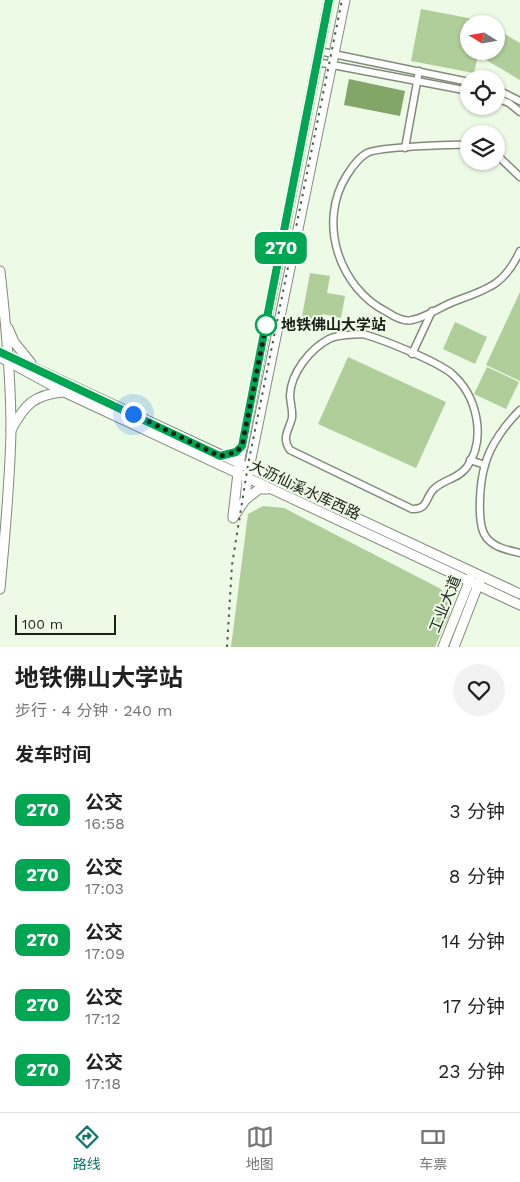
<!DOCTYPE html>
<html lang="zh">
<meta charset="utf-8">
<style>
:root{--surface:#fff;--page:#f2f2f2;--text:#222;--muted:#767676;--line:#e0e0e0;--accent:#0f766e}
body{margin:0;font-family:"Work Sans","Noto Sans SC",sans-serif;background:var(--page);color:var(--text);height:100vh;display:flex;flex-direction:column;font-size:19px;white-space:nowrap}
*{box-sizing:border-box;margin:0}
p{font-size:16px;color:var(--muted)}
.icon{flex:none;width:28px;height:28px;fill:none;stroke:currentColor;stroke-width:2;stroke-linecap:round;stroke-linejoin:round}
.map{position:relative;height:647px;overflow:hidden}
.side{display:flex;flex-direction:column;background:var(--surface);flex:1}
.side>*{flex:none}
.badge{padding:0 10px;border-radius:8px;font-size:18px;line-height:32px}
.needle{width:32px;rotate:281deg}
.tools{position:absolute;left:460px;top:15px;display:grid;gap:10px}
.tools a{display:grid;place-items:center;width:45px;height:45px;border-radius:50%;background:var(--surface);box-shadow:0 1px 4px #0004;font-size:25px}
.scale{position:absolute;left:15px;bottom:12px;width:101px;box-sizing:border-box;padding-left:5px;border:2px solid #1b2018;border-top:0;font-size:14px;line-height:18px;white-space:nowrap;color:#1b2018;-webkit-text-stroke:4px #edfae5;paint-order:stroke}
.you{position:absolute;width:25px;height:25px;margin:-12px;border:4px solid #fff;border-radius:50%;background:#1a73e8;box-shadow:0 0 0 8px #1a73e833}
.map>.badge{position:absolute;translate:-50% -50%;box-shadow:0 0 0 2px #fff}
h2{padding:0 15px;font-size:19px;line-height:45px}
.round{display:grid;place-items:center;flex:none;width:52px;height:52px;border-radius:26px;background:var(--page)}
.overview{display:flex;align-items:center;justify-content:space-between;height:85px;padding:0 15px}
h1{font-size:24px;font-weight:700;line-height:38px}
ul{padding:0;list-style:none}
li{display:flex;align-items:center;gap:15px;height:65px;padding:0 15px}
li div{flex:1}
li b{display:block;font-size:19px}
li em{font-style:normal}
li .badge{min-width:55px;font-weight:700;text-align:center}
.menu{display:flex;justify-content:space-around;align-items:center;height:70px;border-top:1px solid var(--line);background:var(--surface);font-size:14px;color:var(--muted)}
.menu a{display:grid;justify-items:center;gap:2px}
.menu .on{color:var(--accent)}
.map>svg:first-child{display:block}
.green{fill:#afce99}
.water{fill:#82a568}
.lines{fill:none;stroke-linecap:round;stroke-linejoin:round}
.street-casing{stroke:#818c7a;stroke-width:9}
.secondary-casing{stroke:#818c7a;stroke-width:11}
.street{stroke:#fff;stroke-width:6}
.secondary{stroke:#fff;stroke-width:9}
.rail{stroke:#52594d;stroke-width:2;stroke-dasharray:2.5 5;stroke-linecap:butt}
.line-casing{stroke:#fff;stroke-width:11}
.line{stroke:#00a651;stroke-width:8}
.walk{stroke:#1b2018;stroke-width:5;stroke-dasharray:0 9}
.stop-dot{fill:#fff;stroke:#00a651;stroke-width:2.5}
.labels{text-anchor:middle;stroke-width:4;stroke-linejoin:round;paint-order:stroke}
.stop-label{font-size:15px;font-weight:bold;fill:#1b2018;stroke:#edfae5;text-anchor:start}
.street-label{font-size:15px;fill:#1b2018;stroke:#edfae5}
</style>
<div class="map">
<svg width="520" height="647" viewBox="0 0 520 647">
<rect width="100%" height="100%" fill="#edfae5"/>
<!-- green -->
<g class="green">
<polygon points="421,9 484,21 484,24 469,24 469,51 479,51 474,73 411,61"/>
<polygon points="503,33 520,43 520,80 486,60 492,51 496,51 496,44"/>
<polygon points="310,273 330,276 327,293 345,296 341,318 323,314 321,326 301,322"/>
<polygon points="520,292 520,381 486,365"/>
<polygon points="455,322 487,337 475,364 443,349"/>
<polygon points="348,357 446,402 416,468 318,424"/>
<polygon points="487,367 519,382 506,409 474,394"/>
<polygon points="263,506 284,508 441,589 451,603 449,616 435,647 231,647 248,514"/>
</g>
<!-- water -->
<polygon class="water" points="349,79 405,91 400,116 344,105"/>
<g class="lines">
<!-- street casing -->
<g class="street-casing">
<g id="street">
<polyline points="319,51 469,82"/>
<polyline points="317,62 469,91"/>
<polyline points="496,89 520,101"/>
<polyline points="496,98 509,103 520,112"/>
<path d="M 469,145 C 453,144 378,147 367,153 C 358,158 352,167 347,175 C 317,222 339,288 387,312 C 393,316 404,322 412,320 C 425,318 440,307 453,302 C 487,289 504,286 520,251"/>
<polyline points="405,148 419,71"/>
<polyline points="496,154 520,177"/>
<path d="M 363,334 C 384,340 434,360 451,373 C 477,395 487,438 467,467 C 458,479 445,479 435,488 C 425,496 429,510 412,509 L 290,450 C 281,438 289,430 292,418 C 293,410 290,402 290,395 C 291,373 310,349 329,339 C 339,334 352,335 363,334 Z"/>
<polyline points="412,354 432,311"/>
<path d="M 520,410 C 506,424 490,445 485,465 C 480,481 476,524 486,537 C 494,548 508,550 520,553"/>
<polyline points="470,460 485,465"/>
</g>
</g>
<!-- secondary casing -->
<g class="secondary-casing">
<g id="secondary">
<path d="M 0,271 C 6,324 11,377 11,430 C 10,483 5,536 0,589"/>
<polyline points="8,328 14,342 31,363"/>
<polyline points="0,352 520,594"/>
<polyline points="0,357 64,392 520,605"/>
<path d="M 11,430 C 25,404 34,395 63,392"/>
<polyline points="245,500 259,489 268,489"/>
<polyline points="233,516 239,464 329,0"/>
<polyline points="233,518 245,500 247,478 345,0"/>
<polyline points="443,647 471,577"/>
<polyline points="454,647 480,580"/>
</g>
</g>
<!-- street -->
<use href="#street" class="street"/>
<!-- secondary -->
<use href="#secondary" class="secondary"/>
<!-- rail -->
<g class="rail">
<polyline points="251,419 332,0"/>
<polyline points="227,647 232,565 248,465 342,0"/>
</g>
</g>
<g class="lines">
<!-- line casing -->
<g class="line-casing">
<polyline id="line" points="0,352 220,456 236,452 242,446 329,0"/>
</g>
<!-- line -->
<use href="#line" class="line"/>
<!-- walk -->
<polyline class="walk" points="133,414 220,456 236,452 242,446 266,325"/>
</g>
<!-- markers -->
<circle class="stop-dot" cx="266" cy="325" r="10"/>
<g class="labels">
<!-- stop labels -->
<g class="stop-label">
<text x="281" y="330">地铁佛山大学站</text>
</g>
<!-- street labels -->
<g class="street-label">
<text transform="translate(305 490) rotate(25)" y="5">大沥仙溪水库西路</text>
<text transform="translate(445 604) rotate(-68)" y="5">工业大道</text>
</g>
</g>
</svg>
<div class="tools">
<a><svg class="needle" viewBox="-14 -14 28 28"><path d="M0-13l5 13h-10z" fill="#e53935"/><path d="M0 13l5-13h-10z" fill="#767676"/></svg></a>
<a><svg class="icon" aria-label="locate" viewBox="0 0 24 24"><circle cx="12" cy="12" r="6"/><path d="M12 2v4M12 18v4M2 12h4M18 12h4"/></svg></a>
<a><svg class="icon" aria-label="layers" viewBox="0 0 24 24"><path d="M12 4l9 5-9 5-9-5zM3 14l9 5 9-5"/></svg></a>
</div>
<div class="scale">100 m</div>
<div class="you" style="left:133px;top:414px"></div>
<b class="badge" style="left:281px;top:248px;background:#00a651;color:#fff">270</b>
</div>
<section class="side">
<div class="overview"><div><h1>地铁佛山大学站</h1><p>步行 · 4 分钟 · 240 m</p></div><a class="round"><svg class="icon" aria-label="heart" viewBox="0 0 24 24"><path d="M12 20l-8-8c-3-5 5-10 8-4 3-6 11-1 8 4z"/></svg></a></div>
<h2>发车时间</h2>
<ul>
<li><span class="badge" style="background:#00a651;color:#fff">270</span><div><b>公交</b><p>16:58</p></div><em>3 分钟</em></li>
<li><span class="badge" style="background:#00a651;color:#fff">270</span><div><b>公交</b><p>17:03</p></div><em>8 分钟</em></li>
<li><span class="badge" style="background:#00a651;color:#fff">270</span><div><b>公交</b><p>17:09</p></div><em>14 分钟</em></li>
<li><span class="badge" style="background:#00a651;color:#fff">270</span><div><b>公交</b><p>17:12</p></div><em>17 分钟</em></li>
<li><span class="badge" style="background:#00a651;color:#fff">270</span><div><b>公交</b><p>17:18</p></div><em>23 分钟</em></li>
</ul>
</section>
<nav class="menu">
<a class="on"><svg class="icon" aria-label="directions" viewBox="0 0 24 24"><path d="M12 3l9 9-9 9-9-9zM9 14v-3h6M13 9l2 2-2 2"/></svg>路线</a>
<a><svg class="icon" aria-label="map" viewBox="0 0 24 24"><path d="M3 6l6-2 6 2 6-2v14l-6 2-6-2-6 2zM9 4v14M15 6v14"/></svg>地图</a>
<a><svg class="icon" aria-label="tickets" viewBox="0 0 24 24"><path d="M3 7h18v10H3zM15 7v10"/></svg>车票</a>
</nav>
